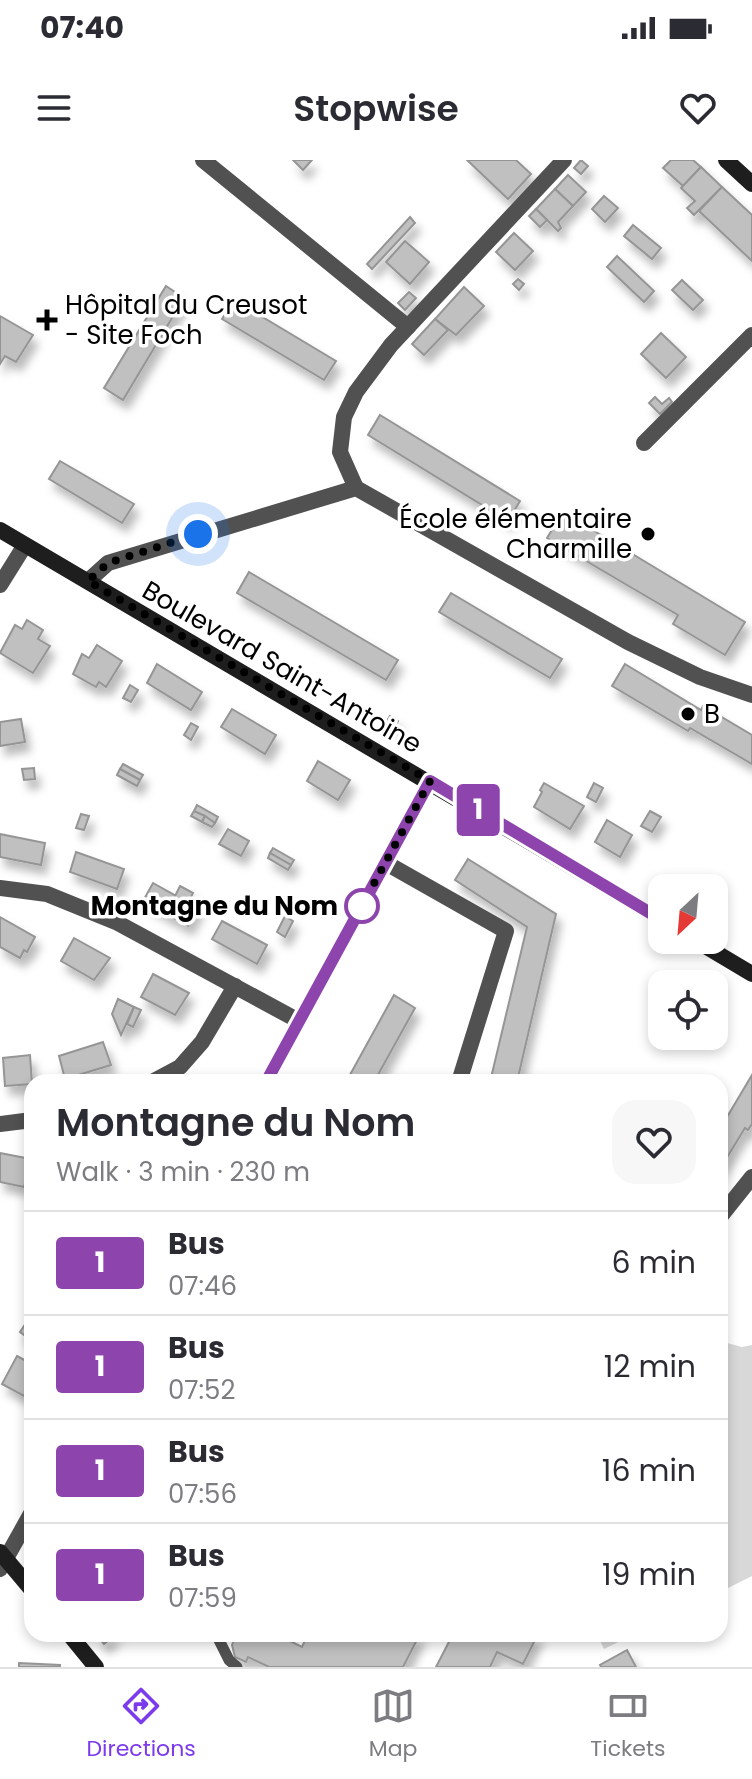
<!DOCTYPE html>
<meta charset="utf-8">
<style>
:root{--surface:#fff;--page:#f7f7f7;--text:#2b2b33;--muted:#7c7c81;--line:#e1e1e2;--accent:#7c3aed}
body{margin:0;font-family:Poppins,sans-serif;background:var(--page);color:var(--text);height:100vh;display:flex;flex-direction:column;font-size:30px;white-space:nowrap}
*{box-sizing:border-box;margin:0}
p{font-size:26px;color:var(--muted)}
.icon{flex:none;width:44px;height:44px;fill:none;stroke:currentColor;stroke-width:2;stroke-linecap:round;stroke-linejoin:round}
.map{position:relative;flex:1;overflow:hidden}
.sheet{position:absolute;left:24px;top:914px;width:704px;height:568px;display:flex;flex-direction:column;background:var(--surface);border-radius:24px;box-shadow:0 4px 12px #0003}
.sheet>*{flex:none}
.badge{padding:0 16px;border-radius:6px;font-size:28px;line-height:52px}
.needle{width:52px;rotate:206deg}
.controls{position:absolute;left:648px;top:714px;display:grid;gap:16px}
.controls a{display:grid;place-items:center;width:80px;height:80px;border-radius:16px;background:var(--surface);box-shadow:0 4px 12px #0003;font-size:40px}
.you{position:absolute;width:40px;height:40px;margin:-20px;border:6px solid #fff;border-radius:50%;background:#1a73e8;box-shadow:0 0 0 12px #1a73e833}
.map>.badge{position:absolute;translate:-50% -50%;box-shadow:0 0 0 4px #fff}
.round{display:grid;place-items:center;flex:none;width:84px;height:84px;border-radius:24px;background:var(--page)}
.headline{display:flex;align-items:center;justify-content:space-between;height:136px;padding:0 32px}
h1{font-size:38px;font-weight:600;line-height:60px}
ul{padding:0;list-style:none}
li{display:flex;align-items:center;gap:24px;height:104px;padding:0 32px;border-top:2px solid var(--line)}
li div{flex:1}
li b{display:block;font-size:30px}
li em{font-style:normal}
li .badge{min-width:88px;font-weight:700;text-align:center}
.status{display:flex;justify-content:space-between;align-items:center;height:56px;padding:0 40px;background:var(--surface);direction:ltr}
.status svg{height:22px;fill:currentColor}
header{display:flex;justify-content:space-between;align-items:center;height:104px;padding:0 32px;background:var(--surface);font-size:36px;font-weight:600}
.dock{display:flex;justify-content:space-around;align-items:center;height:112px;border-top:2px solid var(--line);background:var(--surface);font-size:22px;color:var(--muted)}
.dock a{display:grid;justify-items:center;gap:4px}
.dock .current{color:var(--accent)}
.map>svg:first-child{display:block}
.green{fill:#d8d8d8}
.building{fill:#c0c0c0;stroke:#959595;stroke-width:2;filter:url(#shadow)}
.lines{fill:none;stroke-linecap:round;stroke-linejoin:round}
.lane{stroke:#515151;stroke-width:11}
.street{stroke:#515151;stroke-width:16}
.secondary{stroke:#1e1e1e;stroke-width:16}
.line-casing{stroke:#fff;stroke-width:18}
.line{stroke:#8e44ad;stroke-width:12}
.walk{stroke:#000;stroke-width:8;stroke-dasharray:0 14.4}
.poi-dot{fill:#000;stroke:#fff;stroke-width:3}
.stop-dot{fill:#fff;stroke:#8e44ad;stroke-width:4}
.labels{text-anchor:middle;stroke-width:7;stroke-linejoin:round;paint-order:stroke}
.poi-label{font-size:26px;fill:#000;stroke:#fff;text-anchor:start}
.street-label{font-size:26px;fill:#000;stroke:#fff}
.stop-label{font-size:26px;font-weight:bold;fill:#000;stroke:#fff;text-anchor:end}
</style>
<div class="status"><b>07:40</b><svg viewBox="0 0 49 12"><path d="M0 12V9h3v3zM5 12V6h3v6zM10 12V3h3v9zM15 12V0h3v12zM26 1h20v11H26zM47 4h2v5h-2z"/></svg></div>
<header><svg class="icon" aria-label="menu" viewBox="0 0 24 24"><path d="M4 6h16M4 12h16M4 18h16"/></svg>Stopwise<svg class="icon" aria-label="heart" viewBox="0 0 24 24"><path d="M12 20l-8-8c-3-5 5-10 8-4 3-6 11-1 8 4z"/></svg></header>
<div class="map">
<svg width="752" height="1507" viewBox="0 0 752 1507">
<defs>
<filter id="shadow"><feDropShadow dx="5" dy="9" stdDeviation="4" flood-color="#0004"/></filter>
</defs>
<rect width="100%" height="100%" fill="#fff"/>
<!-- green -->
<g class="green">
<polygon points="720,1181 742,1187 752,1185 752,1416 720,1432"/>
<polygon points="597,1474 635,1474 604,1489"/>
</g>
<!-- building -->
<g class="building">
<polygon points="293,0 312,0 303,10"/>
<polygon points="467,0 516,0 531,14 508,39"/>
<polygon points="581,0 588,6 581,14 574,8"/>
<polygon points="671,0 693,0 701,7 683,26 663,8"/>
<polygon points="701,7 722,27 694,55 687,48 695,41 681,28"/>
<polygon points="568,15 586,32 573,46 555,29"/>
<polygon points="722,27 752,55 752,101 699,51"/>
<polygon points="555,29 573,46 558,62 561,68 558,71 536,49"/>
<polygon points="604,36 618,48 605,62 592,49"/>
<polygon points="536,49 547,60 540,67 529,56"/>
<polygon points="410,57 415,63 372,109 367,104"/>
<polygon points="633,65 661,88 652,99 624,76"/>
<polygon points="514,73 533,91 515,110 496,92"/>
<polygon points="405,81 429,102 410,124 386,102"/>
<polygon points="617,96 654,131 644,142 607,107"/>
<polygon points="518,119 524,124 519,130 513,124"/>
<polygon points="682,120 703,140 693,150 672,130"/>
<polygon points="166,126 184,138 123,240 104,228"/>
<polygon points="464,127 484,146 456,175 435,159"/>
<polygon points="409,132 416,138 405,150 398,143"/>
<polygon points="234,140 336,201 324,220 222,159"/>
<polygon points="0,156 33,175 16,202 5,196 0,204"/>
<polygon points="435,159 448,170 424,195 412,184"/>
<polygon points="661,173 686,197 666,218 641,194"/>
<polygon points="655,237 662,244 669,238 672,242 660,254 649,243"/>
<polygon points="380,255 520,341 508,361 368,275"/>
<polygon points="60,301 134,344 122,363 49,319"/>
<polygon points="563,352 745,462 725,495 673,464 678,455 547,378"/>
<polygon points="249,412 398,500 386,520 237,433"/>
<polygon points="451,433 562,499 550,518 439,452"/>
<polygon points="27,460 43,470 38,479 50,486 33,513 0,493 15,465 22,469"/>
<polygon points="97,485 122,501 106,527 99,522 96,527 73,514 82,494 89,498"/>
<polygon points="157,504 202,532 191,550 147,523"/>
<polygon points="625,504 701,550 703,546 752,575 752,604 690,568 688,571 612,526"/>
<polygon points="130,525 138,530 131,542 123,538"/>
<polygon points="232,549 276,575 265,594 221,567"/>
<polygon points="390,556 398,561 394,568 385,564"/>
<polygon points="21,559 25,582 0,586 0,562"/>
<polygon points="191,563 198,567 191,580 184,575"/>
<polygon points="318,601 350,620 338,640 307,621"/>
<polygon points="123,604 143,615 140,620 120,609"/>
<polygon points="34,608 35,619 24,620 22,609"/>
<polygon points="120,609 140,620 137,626 117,615"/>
<polygon points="544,623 584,646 570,669 534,647 542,632 540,630"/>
<polygon points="594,623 603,628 596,642 587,637"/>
<polygon points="197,645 218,657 215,663 194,651"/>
<polygon points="194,651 205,656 202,662 191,656"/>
<polygon points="650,651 661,657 652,672 641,666"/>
<polygon points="81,654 89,656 84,670 76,668"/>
<polygon points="205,656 215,663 212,667 202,662"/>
<polygon points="607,660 632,675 620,697 595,682"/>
<polygon points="228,669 249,681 241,696 219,684"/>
<polygon points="0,674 45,683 41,705 0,697"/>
<polygon points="273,688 294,700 291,705 270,693"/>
<polygon points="76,692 124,709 117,729 70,712"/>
<polygon points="270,693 291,705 288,710 268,698"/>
<polygon points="468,699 556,754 517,922 490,922 527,767 455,720"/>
<polygon points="153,723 176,736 166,754 143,741"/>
<polygon points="180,726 193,733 188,743 198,748 188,766 166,754"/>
<polygon points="285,756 293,761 285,777 277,772"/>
<polygon points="0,757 35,777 27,792 24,790 20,798 0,787"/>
<polygon points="222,761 267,785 257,804 212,779"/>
<polygon points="74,778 110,798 94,820 61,801"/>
<polygon points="153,814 189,833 175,855 141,837"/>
<polygon points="394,835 415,848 374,922 346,922"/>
<polygon points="118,839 134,847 121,875 112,854"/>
<polygon points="134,847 141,850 133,867 127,864"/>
<polygon points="103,882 111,905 65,919 59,896"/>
<polygon points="30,895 32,924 5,926 3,898"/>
<polygon points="752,915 752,964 748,970 745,968 720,1009 720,960 723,955 727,957"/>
<polygon points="0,993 31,999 24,1027 0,1022"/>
<polygon points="24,1166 32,1172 29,1179 20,1172"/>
<polygon points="17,1196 32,1204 32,1221 24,1236 2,1224"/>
<polygon points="96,1474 114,1474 115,1475 104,1484"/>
<polygon points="236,1474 276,1474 302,1487 308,1474 323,1474 337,1481 342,1476 351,1474 420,1474 403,1507 269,1507 248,1497 246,1502 235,1497 232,1485"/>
<polygon points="453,1474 538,1474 523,1504 497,1492 490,1507 436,1507"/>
<polygon points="627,1490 636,1507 601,1507 600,1505"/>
<polygon points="19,1503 60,1505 60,1507 19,1507"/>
</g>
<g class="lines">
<!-- lane -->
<polyline class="lane" points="216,1474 229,1500 237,1507"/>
<!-- street -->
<g class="street">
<polyline points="203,0 408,167"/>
<polyline points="644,283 752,175"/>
<polyline points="356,328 340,292 344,257 356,232 391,185 564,0"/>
<polyline points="88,421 108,403 356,328 628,482 700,517 752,535"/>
<polyline points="0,425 25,385"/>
<polyline points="386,703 506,771 459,922"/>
<polyline points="0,728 47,734 116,762 299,861"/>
<polyline points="152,922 180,907 202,882 235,826"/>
<polyline points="266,922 430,621"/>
<polyline points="0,964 32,960"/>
<polyline points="720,1057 752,1017"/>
<polyline points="0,1409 32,1352"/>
</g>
<!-- secondary -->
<g class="secondary">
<polyline points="726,0 752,24"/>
<polyline points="0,370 662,760"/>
<polyline points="695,780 752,814"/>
<polyline points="0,1392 32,1430"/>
<polyline points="69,1474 96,1507"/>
</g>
</g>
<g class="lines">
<!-- line casing -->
<g class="line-casing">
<polyline id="line" points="266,922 430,621 662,760"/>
</g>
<!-- line -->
<use href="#line" class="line"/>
<!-- walk -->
<polyline class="walk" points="198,374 108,403 88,421 430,621 360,749 362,746"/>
</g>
<!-- markers -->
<g class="poi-dot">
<path d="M43 148h8v8h8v8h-8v8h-8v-8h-8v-8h8z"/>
<circle cx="648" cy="374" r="8"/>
<circle cx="688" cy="554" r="8"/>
</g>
<circle class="stop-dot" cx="362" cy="746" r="16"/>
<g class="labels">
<!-- poi labels -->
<g class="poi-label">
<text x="65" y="154">Hôpital du Creusot<tspan x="65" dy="30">- Site Foch</tspan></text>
<text x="632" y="368" text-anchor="end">École élémentaire<tspan x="632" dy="30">Charmille</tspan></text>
<text x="704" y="563">B</text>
</g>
<!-- street labels -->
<g class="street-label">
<text transform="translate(282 507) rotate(30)" y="9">Boulevard Saint-Antoine</text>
</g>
<!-- stop labels -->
<g class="stop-label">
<text x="338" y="755">Montagne du Nom</text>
</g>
</g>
</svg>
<div class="controls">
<a><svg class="needle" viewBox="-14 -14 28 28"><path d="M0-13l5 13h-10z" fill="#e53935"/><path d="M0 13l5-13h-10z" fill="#7c7c81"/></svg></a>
<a><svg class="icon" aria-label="locate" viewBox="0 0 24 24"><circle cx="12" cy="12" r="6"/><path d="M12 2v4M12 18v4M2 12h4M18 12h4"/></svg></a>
</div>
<div class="you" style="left:198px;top:374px"></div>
<b class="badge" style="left:478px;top:650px;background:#8e44ad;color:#fff">1</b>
<section class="sheet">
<div class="headline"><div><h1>Montagne du Nom</h1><p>Walk · 3 min · 230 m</p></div><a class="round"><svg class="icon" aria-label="heart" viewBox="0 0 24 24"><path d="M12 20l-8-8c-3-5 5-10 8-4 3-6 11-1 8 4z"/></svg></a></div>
<ul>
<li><span class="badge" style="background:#8e44ad;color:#fff">1</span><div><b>Bus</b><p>07:46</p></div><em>6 min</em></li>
<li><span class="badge" style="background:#8e44ad;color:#fff">1</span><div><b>Bus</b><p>07:52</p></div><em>12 min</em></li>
<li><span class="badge" style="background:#8e44ad;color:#fff">1</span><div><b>Bus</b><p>07:56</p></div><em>16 min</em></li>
<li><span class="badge" style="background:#8e44ad;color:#fff">1</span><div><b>Bus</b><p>07:59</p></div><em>19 min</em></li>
</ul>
</section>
</div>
<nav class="dock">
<a class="current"><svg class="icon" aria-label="directions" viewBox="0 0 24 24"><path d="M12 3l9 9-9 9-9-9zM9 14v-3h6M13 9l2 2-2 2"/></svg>Directions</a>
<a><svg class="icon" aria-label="map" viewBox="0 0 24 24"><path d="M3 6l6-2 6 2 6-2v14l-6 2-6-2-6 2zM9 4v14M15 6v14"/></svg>Map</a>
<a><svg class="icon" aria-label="tickets" viewBox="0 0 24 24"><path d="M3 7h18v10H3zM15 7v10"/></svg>Tickets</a>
</nav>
